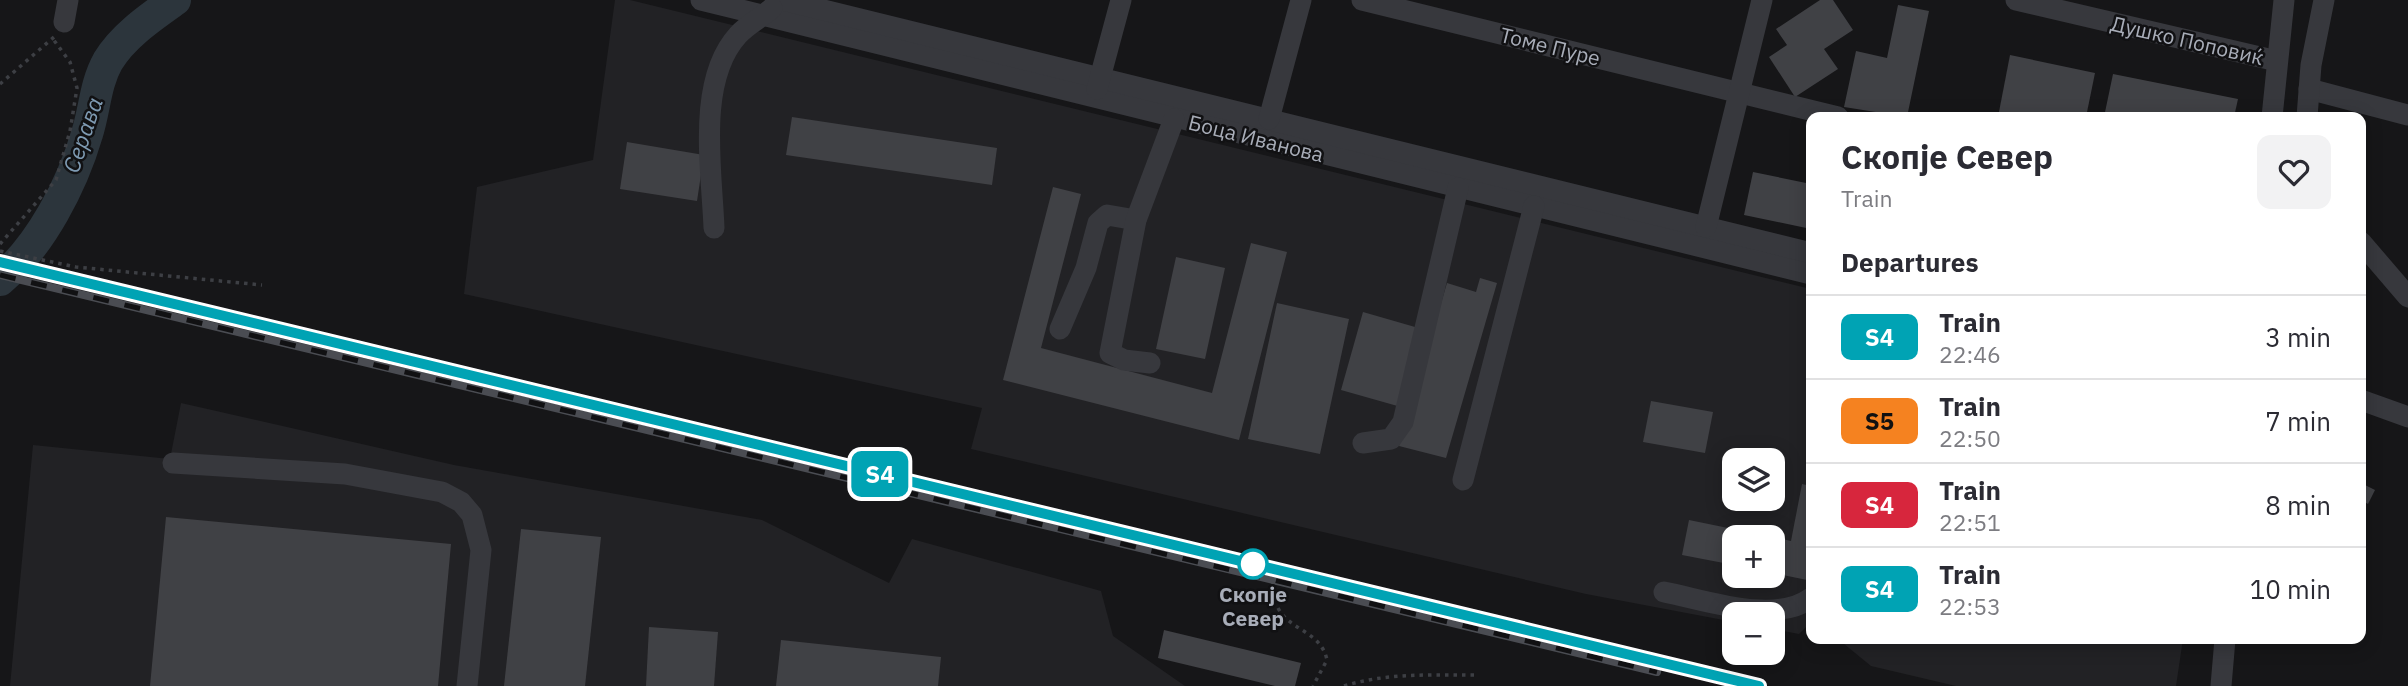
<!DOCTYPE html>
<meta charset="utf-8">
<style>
:root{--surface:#fff;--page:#f2f2f3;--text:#2b2b33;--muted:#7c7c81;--line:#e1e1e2}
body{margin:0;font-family:"IBM Plex Sans",sans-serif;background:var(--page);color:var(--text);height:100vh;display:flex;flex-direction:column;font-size:26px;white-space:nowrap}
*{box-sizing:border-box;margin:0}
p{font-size:23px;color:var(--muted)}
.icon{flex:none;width:38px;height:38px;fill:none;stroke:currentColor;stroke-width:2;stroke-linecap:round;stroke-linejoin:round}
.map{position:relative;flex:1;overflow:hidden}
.sheet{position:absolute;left:1806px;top:112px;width:560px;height:532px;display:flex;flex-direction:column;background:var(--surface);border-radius:14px;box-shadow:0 4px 18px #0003}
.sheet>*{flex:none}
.badge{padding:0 14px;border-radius:10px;font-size:24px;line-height:46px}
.buttons{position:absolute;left:1722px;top:448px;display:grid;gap:14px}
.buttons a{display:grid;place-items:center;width:63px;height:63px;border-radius:14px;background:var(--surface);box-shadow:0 4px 18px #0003;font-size:35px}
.map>.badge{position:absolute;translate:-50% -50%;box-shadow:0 0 0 4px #fff}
h2{padding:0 35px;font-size:26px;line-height:63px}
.round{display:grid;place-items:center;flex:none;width:74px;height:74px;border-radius:14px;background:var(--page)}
.overview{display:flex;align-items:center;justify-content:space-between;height:119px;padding:0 35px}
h1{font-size:33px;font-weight:700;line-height:52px}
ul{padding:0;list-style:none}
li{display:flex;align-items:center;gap:21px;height:84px;padding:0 35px;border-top:2px solid var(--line)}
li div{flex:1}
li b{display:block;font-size:26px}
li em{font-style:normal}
li .badge{min-width:77px;font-weight:700;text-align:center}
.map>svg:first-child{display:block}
.built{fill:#222225;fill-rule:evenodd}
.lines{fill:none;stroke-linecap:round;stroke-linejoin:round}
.river{stroke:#2c353c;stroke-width:32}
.building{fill:#404145}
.path{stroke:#3d3f44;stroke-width:3.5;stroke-dasharray:3.5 5;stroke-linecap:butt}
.minor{stroke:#37383d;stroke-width:21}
.rail-casing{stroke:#4a4c52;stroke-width:8}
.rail{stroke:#111113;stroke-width:5;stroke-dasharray:16;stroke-linecap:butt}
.line-casing{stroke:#fff;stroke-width:16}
.line{stroke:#00a3b4;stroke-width:10}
.stop-dot{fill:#fff;stroke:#00a3b4;stroke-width:3.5}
.labels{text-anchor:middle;stroke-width:5;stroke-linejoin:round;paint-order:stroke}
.street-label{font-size:21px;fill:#a8adb8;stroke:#111113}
.stop-label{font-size:21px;font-weight:bold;fill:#a8adb8;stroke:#111113}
.water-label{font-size:23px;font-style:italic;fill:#7f9bb3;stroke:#111113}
</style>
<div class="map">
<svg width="2408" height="686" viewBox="0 0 2408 686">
<rect width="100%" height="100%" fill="#161618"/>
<!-- built -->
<g class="built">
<path d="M 615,0 L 630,0 L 1811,289 L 1811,622 L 1799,634 L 1773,629 L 1773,614 L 1734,614 L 1734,622 L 1586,594 L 971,449 L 982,408 L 464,294 L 477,187 L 593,160 ZM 1734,460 L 1773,460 L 1773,499 L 1734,499 ZM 1734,537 L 1773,537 L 1773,576 L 1734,576 Z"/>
<polygon points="181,403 454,465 762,520 889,583 912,539 1101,591 1113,636 1185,686 10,686 33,445 170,459"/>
<polygon points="1838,639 2183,639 2176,686 1956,686 1871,666"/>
</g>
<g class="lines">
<!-- river -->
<path class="river" d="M 0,280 C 41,245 72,185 87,134 C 95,109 95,84 108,61 C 123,36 151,17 175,0"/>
</g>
<!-- building -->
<g class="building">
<polygon points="1820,0 1833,0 1853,30 1824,49 1838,69 1795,97 1769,57 1787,45 1776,29"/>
<polygon points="1898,5 1929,11 1907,117 1844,107 1856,51 1887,58"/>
<polygon points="2010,55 2095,73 2086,117 1998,117"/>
<polygon points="2113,74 2238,99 2234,117 2104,117"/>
<polygon points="792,117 997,148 992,185 786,155"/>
<polygon points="627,142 704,155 697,201 620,189"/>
<polygon points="1753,172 1811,184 1811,229 1744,215"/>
<polygon points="1053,187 1081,194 1041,348 1212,393 1251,243 1287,252 1239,440 1003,380"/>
<polygon points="1176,257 1225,268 1205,359 1156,349"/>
<polygon points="1480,278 1497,283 1446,458 1399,446 1447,283 1476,292"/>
<polygon points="1277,303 1349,319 1320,454 1248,439"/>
<polygon points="1363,312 1422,329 1401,407 1341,390"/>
<polygon points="1651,401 1713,412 1705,453 1643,442"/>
<polygon points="1802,484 1811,486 1811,557 1807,580 1773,573 1773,537 1791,541"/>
<polygon points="2365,485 2375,490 2368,504 2361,500"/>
<polygon points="166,517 451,544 438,686 150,686"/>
<polygon points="1689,520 1767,536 1767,537 1734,537 1734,565 1682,555"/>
<polygon points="521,529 601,537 585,686 504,686"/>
<polygon points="649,627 718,632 714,686 646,686"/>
<polygon points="1164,630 1301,663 1295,686 1275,686 1158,658"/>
<polygon points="781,640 941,657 938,686 776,686"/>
</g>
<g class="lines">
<!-- path -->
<g class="path">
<polyline points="0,84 54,37"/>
<polyline points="0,244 56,180 70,131 77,88 70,62 53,39"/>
<polyline points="0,251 76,267 262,285"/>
<path d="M 1278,608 C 1290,631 1321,631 1327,660 L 1313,686"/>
<path d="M 1344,686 C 1386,673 1430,675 1474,675"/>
</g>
<!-- minor -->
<g class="minor">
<polyline points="701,0 1811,274"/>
<polyline points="783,0 1811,253"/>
<polyline points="1362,0 1838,117"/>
<polyline points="2016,0 2277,61"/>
<polyline points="64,22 68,0"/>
<polyline points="1097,89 1121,0"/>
<polyline points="2309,89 2408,115"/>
<polyline points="2272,117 2284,0"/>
<polyline points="2307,117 2311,65 2324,0"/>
<polyline points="1269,119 1301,0"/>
<polyline points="1706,227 1762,0"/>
<path d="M 714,228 C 712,171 696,81 738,35 C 747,25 761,18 772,8"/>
<polyline points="2361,242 2408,297"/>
<polyline points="1060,329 1086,268 1098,223 1107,215 1136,220"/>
<polyline points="1150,363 1124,360 1110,353 1136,220 1174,119"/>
<polyline points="2361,400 2408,417"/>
<polyline points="1363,443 1391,439 1403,422 1458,188"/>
<polyline points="173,463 345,474 442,492 461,502 472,515 481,550 467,686"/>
<polyline points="1463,480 1534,206"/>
<path d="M 1664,592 C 1706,600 1774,625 1811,598"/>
<polyline points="2221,686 2225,639"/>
</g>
<!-- rail casing -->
<g class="rail-casing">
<g id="rail">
<polyline points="0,262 1759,686"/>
<polyline points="0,275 1657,672"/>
</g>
</g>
<!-- rail -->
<use href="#rail" class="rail"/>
</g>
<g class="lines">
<!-- line casing -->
<g class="line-casing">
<polyline id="line" points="0,262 1759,686"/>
</g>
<!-- line -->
<use href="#line" class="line"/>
</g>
<!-- markers -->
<circle class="stop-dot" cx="1253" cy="564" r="14"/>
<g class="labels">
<!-- street labels -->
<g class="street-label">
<text transform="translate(2187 41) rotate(13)" y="7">Душко Поповиќ</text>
<text transform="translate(1550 47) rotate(14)" y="7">Томе Пуре</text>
<text transform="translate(1256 139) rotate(14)" y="7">Боца Иванова</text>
</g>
<!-- stop labels -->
<g class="stop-label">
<text x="1253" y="602">Скопје<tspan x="1253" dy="24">Север</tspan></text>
</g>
<!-- water labels -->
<g class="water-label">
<text transform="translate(83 135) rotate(-71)" y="8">Серава</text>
</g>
</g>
</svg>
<div class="buttons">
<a><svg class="icon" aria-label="layers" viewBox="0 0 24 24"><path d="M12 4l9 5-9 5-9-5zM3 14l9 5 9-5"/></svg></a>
<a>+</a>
<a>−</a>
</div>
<b class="badge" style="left:880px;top:474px;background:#00a3b4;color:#fff">S4</b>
<section class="sheet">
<div class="overview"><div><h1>Скопје Север</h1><p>Train</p></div><a class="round"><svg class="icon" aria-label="heart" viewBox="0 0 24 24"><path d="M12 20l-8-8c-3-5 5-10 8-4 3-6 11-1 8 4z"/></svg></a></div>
<h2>Departures</h2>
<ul>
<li><span class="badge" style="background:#00a3b4;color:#fff">S4</span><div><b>Train</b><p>22:46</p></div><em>3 min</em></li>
<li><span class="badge" style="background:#f58220;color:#111">S5</span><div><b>Train</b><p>22:50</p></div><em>7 min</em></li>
<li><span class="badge" style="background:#d7263d;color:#fff">S4</span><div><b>Train</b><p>22:51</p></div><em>8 min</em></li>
<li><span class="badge" style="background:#00a3b4;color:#fff">S4</span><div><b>Train</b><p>22:53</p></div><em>10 min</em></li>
</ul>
</section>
</div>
